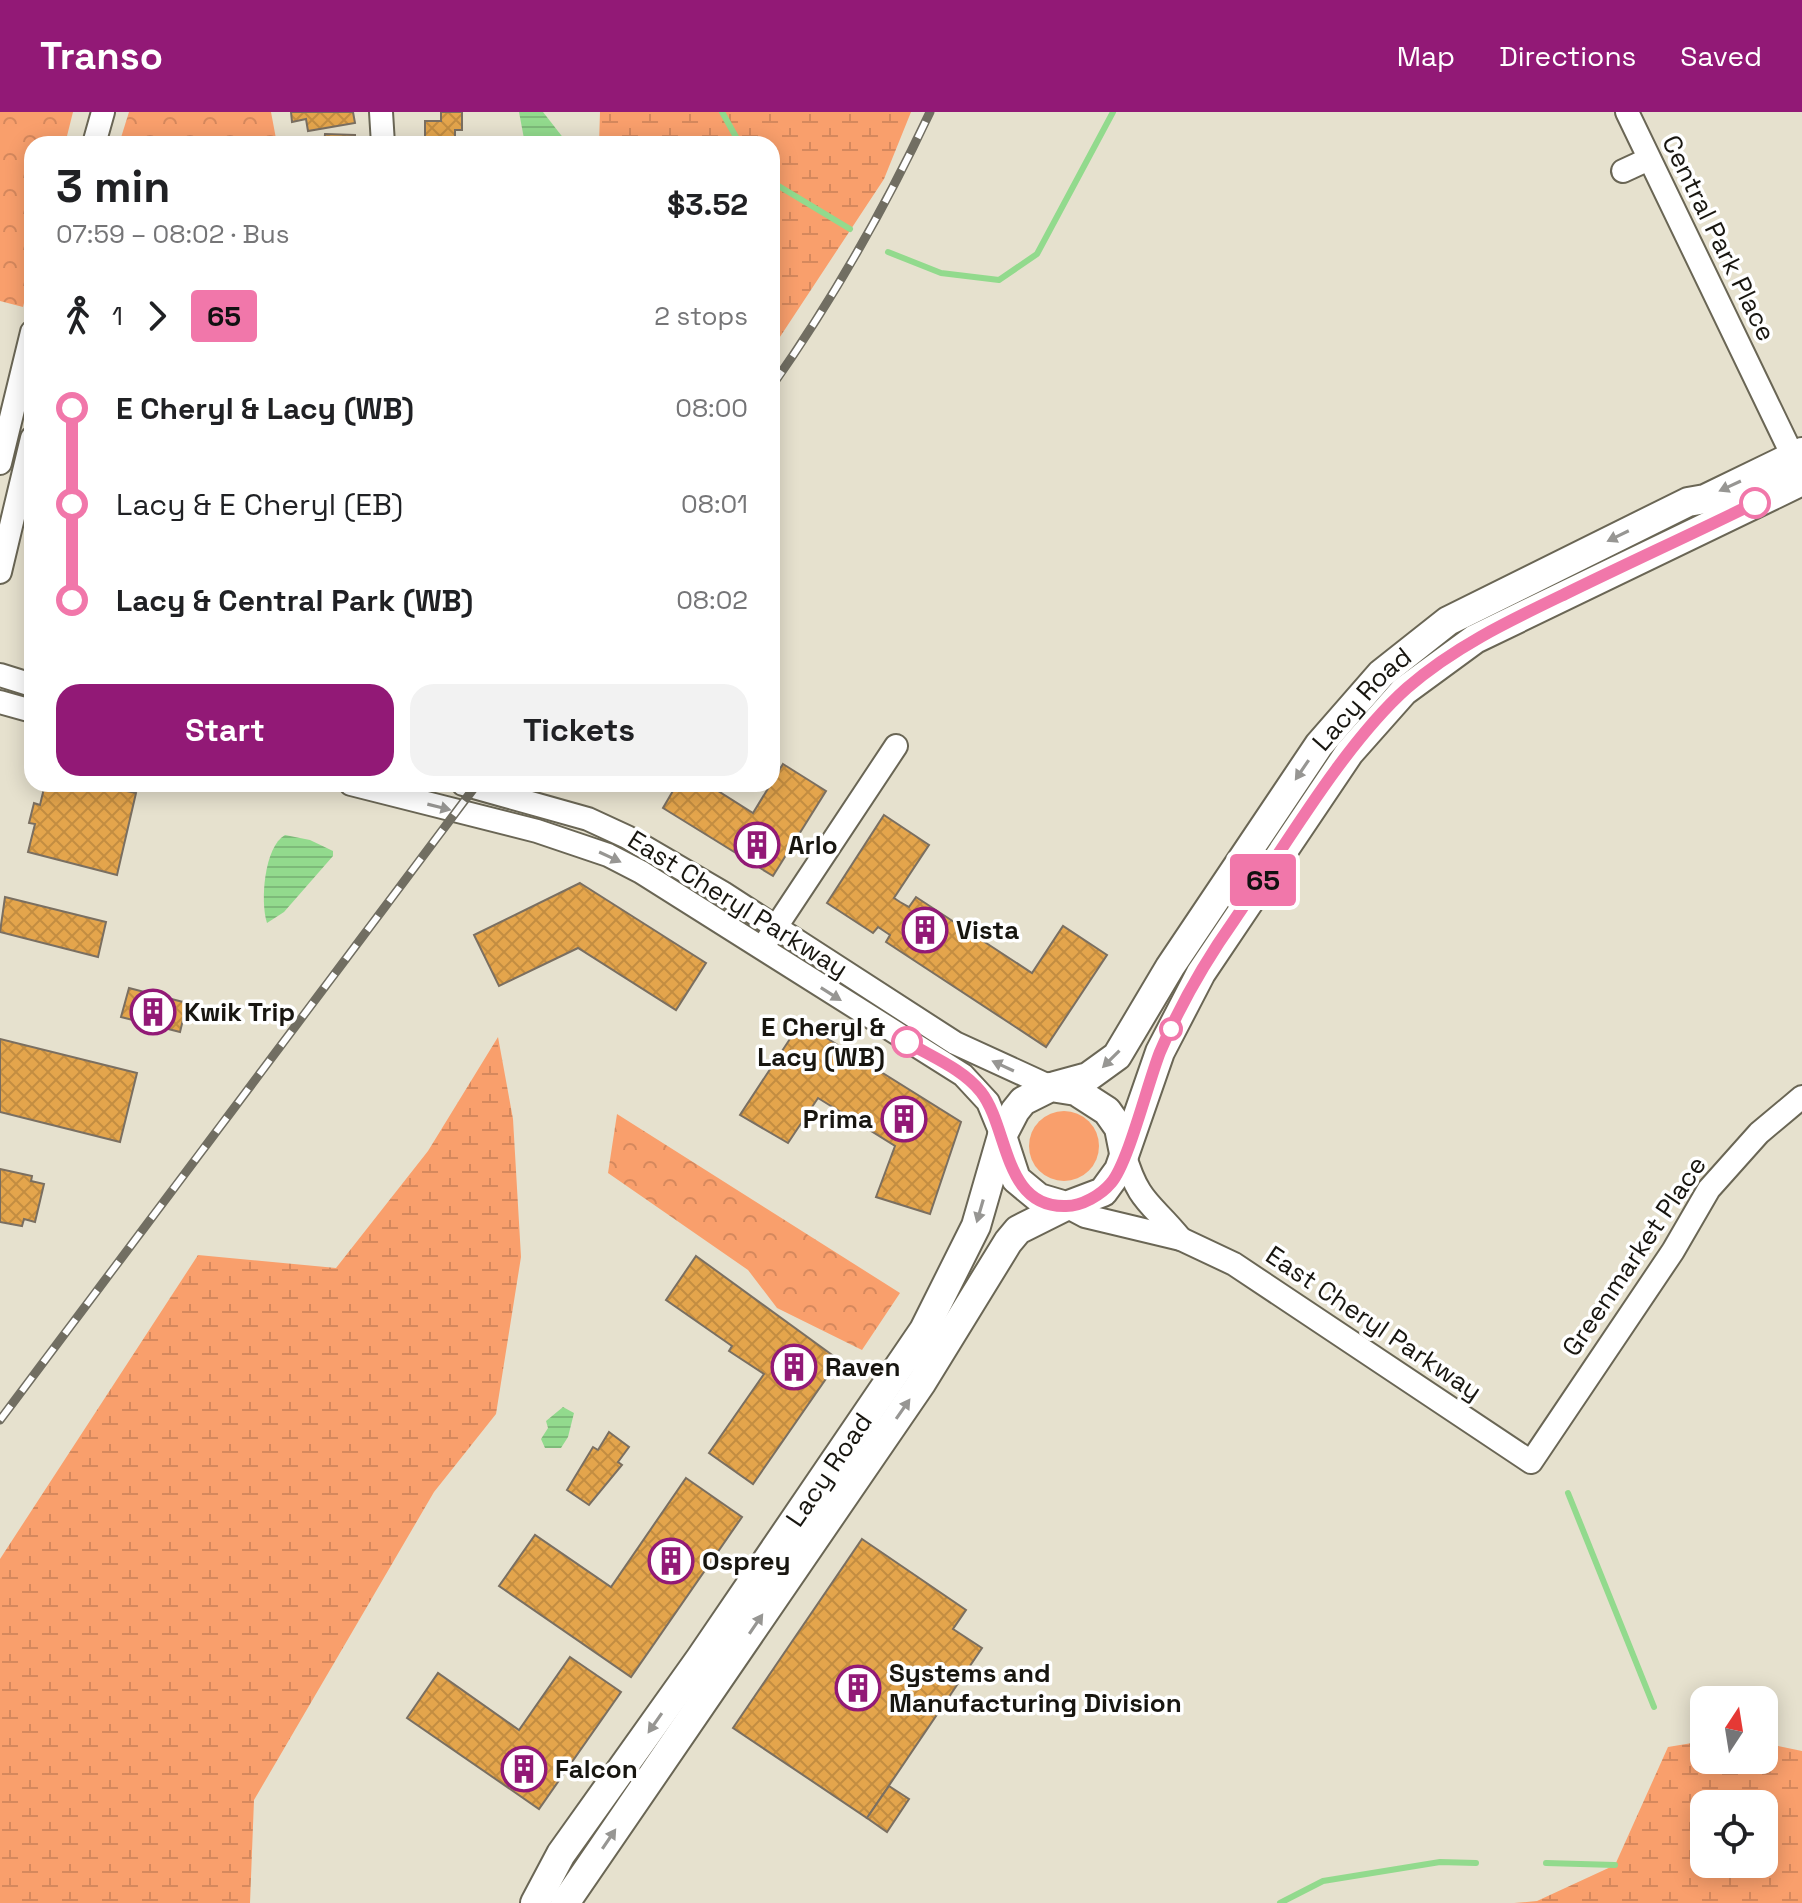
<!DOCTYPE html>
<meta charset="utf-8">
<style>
:root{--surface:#fff;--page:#f2f2f2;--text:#202124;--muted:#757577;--accent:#921976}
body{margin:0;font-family:"Space Grotesk",sans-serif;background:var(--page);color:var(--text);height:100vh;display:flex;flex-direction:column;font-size:30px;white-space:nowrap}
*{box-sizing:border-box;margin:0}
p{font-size:26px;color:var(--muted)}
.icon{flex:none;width:44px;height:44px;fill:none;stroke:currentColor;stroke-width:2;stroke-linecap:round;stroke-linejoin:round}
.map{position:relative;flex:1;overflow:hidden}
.sheet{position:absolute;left:24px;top:24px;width:756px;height:656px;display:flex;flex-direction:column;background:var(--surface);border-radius:24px;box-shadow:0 4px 20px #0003}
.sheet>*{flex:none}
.badge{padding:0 16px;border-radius:6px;font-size:28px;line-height:52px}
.needle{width:52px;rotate:12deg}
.fabs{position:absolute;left:1690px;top:1574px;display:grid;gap:16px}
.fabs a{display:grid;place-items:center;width:88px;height:88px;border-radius:16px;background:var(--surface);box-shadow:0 4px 20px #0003;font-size:40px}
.map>.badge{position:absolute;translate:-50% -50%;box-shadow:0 0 0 4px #fff}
.legs{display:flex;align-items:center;gap:12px;height:88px;padding:0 32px;font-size:26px}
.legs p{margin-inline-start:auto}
.headline{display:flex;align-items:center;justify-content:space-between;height:136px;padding:0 32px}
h1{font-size:44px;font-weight:700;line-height:60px}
.button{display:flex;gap:16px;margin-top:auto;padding:16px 32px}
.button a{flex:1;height:92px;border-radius:24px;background:var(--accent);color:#fff;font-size:32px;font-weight:700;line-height:92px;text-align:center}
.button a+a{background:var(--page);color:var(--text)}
ul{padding:0 32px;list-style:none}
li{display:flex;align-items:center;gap:28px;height:96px;font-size:30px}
li i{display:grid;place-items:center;width:12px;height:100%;margin:0 10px;background:currentColor}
li i::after{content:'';width:20px;height:20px;margin:-10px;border:6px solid;border-radius:50%;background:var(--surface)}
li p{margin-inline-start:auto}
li:first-child i{background:linear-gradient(#0000 50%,currentColor 0)}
li:last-child i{background:linear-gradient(currentColor 50%,#0000 0)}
header{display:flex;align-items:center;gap:48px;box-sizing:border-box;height:112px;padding:0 40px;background:var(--accent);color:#fff}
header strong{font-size:38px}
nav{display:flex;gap:44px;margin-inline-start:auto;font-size:28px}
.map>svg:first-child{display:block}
.grass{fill:#f99f6c}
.wetland{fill:url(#wetland-marsh);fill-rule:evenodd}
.park{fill:url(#park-crowns)}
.water{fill:url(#water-rules)}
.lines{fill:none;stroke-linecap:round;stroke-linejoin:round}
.stream{stroke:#92da8d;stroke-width:6}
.building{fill:url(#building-cross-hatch);stroke:#7a6f61;stroke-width:2}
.minor-casing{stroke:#6a6655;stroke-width:26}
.major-casing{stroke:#6a6655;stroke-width:32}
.minor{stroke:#fff;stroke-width:22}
.major{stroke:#fff;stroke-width:28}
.rail-casing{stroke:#716e62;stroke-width:9}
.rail{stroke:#fff;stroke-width:6;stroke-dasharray:18;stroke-linecap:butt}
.oneway{fill:#979693}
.line-1-casing{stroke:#fff;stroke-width:18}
.line-1{stroke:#f177aa;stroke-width:12}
.stop-1-dot{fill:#fff;stroke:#f177aa;stroke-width:4}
.labels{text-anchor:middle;stroke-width:7;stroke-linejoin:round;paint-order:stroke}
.street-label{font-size:26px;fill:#181610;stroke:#fff}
.poi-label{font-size:26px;font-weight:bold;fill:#181610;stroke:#fff;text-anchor:start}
.stop-label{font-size:26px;font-weight:bold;fill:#181610;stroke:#fff;text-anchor:end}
</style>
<header>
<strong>Transo</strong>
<nav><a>Map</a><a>Directions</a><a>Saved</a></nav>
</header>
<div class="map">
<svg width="1802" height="1791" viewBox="0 0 1802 1791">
<defs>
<pattern id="wetland-marsh" width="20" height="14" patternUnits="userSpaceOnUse" patternTransform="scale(2)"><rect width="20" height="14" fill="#f99f6c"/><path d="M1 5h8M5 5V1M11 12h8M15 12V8" fill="none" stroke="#d5885d"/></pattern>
<pattern id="park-crowns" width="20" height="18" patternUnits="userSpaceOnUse" patternTransform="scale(2)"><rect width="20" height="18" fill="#f99f6c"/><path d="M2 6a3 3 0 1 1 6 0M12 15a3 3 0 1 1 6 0" fill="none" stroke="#d5885d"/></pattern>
<pattern id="water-rules" width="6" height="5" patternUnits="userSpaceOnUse" patternTransform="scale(2)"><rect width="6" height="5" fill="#92da8d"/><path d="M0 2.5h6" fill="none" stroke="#7dba79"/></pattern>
<pattern id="building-cross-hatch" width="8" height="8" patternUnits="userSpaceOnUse" patternTransform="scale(2)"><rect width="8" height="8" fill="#e4a54c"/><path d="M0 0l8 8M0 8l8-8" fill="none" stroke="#c38d41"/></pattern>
</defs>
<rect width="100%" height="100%" fill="#e6e1ce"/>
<!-- grass -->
<circle class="grass" cx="1064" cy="1034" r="35"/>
<!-- wetland -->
<g class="wetland">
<polygon points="600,0 911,0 884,67 772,237 772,32 599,32"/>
<polygon points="498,925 513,1007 521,1145 496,1302 434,1380 254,1688 250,1791 0,1791 0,1447 198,1143 336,1156 428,1039"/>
<path d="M 1704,1629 L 1704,1648 L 1764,1648 L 1764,1631 L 1802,1639 L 1802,1791 L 1514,1791 L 1537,1789 L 1615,1753 L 1668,1635 ZM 1764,1692 L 1764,1752 L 1704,1752 L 1704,1692 Z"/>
</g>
<!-- park -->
<g class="park">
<polygon points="0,0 73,0 65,32 32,32 32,159 23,195 0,189"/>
<polygon points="129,0 271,0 277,32 119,32"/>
<polygon points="617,1002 900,1181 862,1238 777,1196 748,1158 608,1061"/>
</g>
<!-- water -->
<g class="water">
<polygon points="519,0 543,0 568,32 525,32"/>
<path d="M 285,723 L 310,728 L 333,739 L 333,744 L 284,800 L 267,811 C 260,790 264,735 285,723 Z"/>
<polygon points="563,1295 574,1301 568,1325 561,1336 545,1336 541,1327 548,1316 546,1309"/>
</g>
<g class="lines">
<!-- stream -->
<g class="stream">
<polyline points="722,0 740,32"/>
<polyline points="772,70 850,117"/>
<polyline points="888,140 941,161 999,168 1037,142 1113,0"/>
<polyline points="1568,1381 1654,1595"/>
<polyline points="1546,1751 1615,1753"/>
<polyline points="1280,1791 1323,1769 1440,1750 1476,1751"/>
</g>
</g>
<!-- building -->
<g class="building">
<polygon points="291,0 353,0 355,11 308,19 306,7 292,10"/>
<polygon points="441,0 462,0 462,18 455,18 455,32 425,32 425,9 441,9"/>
<polygon points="325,22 355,23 355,32 324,32"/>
<polygon points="783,652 826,679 773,764 663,696 677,672 707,672 753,701"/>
<polygon points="45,672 113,672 112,676 136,681 117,763 28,740 35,712 29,711 34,691 40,693"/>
<polygon points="884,703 929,733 894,786 900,790 909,795 916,785 1032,861 1063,814 1107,843 1046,935 886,830 890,823 878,815 873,821 827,791"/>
<polygon points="580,771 706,851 676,898 578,836 499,874 474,823"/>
<polygon points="5,785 106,810 98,845 0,820"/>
<polygon points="129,876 187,891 180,920 121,905"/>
<polygon points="801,910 961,1010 930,1102 876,1085 895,1034 818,986 788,1031 740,1003"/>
<polygon points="0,927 137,961 120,1030 0,1000"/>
<polygon points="0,1057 32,1064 31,1069 44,1072 35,1110 24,1107 22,1114 0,1110"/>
<polygon points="696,1144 839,1248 753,1372 709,1341 764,1262 729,1239 732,1234 666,1188"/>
<polygon points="609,1320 629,1335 618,1350 622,1353 589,1393 567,1378 593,1335 598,1338"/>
<polygon points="686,1366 742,1405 631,1565 499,1474 535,1423 611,1475"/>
<polygon points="862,1427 966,1498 953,1517 982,1536 867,1706 733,1616"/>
<polygon points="570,1545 621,1580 539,1697 407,1606 438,1561 519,1618"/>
<polygon points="889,1674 909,1687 887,1720 867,1706"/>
</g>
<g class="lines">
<!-- minor casing -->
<g class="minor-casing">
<g id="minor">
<polyline points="381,0 383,32"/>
<polyline points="1627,0 1800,359"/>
<polyline points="94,32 103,0"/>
<polyline points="1623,59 1649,47"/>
<polyline points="0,351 32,220"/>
<polyline points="0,460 32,326"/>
<polyline points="0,563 32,573"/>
<polyline points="0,590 32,599"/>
<polyline points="351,672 537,719 608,743 641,760 963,963 988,990 1002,1024"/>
<polyline points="463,672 588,707 627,725 723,781 955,931 1051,975"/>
<polyline points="768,827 896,634"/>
<path d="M 1124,1041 C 1139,1092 1151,1090 1181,1127"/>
<polyline points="1066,1094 1085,1104 1181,1127 1234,1152 1531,1350 1673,1139 1709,1077 1759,1021 1802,985"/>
</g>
</g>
<!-- major casing -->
<g class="major-casing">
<g id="major">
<path id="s1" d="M 1055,974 L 1088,965 L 1117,944 L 1170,855 L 1319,633 L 1381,562 L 1448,509 L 1688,390 L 1705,387 L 1802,340"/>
<polyline points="1002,1024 1016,1067 1039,1086 1066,1094 1103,1080 1119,1058 1160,940 1201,861 1349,641 1404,579 1475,527 1802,369"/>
<path id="s2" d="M 535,1791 L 561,1742 L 700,1547 L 924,1218 L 976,1114 L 1002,1024 L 1015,999 L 1023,989 L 1051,975 L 1076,979 L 1107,999 L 1119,1016 L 1124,1041"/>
<polyline points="565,1791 922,1270 1008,1130 1018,1118 1066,1094"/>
</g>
</g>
<!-- minor -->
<use href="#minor" class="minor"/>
<!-- major -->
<use href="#major" class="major"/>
<!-- rail casing -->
<g class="rail-casing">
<g id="rail">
<path d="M 772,274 C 833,187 885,96 930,0"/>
<polyline points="0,1308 477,672"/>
</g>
</g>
<!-- rail -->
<use href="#rail" class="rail"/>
</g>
<!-- one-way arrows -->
<defs><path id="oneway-solid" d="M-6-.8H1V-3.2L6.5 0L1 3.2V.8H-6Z" transform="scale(2)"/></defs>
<g class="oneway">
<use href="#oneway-solid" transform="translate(1730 374) rotate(155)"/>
<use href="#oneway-solid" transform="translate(1618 424) rotate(154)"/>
<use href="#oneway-solid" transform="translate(1302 658) rotate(124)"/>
<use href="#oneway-solid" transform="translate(439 695) rotate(14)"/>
<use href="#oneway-solid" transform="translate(610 745) rotate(25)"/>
<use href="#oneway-solid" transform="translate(831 882) rotate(32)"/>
<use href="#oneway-solid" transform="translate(1111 947) rotate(135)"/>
<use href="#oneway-solid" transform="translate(1003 954) rotate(-155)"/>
<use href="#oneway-solid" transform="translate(980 1099) rotate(106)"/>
<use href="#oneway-solid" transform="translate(903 1297) rotate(-55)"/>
<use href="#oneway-solid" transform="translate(756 1512) rotate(-56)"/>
<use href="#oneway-solid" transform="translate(655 1611) rotate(125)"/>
<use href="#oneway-solid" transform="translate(609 1727) rotate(-56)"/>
</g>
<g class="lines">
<!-- line-1 casing -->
<g class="line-1-casing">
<path id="line-1" d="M 907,930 C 932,945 963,957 981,980 C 1009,1016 1003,1096 1066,1094 C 1082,1094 1101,1083 1111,1071 C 1128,1052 1148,970 1160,940 C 1180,893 1206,848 1235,807 C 1284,736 1344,632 1407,576 C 1454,535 1509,509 1565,482 C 1628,451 1692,422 1755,391"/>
</g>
<!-- line-1 -->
<use href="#line-1" class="line-1"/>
</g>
<!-- icons -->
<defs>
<g id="building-ring" transform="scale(2.3)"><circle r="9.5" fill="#fff" stroke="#921976" stroke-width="1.5"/><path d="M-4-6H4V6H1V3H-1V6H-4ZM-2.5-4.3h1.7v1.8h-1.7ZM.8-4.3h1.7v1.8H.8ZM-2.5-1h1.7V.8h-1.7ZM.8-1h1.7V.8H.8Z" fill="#921976"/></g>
</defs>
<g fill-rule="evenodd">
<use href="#building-ring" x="757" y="733"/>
<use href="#building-ring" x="925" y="818"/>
<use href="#building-ring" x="153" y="900"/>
<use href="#building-ring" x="904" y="1007"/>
<use href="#building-ring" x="794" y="1255"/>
<use href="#building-ring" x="671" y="1449"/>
<use href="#building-ring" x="858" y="1576"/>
<use href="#building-ring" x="524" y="1657"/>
</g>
<!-- markers -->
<g class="stop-1-dot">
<circle cx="1755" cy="391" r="14"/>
<circle cx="1171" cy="917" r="10"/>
<circle cx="907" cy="930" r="14"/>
</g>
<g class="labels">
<!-- street labels -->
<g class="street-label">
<text transform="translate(1719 126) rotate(64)" y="9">Central Park Place</text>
<text dy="9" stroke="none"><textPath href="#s1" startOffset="504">Lacy Road</textPath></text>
<text transform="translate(738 792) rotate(32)" y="9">East Cheryl Parkway</text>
<text transform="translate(1634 1144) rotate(-56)" y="9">Greenmarket Place</text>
<text transform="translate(1374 1211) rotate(34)" y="9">East Cheryl Parkway</text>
<text dy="9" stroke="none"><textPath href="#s2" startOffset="524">Lacy Road</textPath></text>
</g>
<!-- poi labels -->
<g class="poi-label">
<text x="788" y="742">Arlo</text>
<text x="956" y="827">Vista</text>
<text x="184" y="909">Kwik Trip</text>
<text x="873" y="1016" text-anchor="end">Prima</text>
<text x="825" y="1264">Raven</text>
<text x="702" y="1458">Osprey</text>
<text x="889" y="1570">Systems and<tspan x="889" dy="30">Manufacturing Division</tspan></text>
<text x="555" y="1666">Falcon</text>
</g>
<!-- stop labels -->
<g class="stop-label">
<text x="885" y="924">E Cheryl &amp;<tspan x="885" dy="30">Lacy (WB)</tspan></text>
</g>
</g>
</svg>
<div class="fabs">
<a><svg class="needle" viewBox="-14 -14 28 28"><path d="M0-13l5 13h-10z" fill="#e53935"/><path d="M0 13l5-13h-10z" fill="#757577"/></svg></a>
<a><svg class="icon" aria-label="locate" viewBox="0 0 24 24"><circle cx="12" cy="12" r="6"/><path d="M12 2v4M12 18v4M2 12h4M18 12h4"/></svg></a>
</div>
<b class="badge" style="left:1263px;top:768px;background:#f177aa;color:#111">65</b>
<section class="sheet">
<div class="headline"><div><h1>3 min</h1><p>07:59 – 08:02 · Bus</p></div><b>$3.52</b></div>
<div class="legs"><svg class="icon" aria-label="walk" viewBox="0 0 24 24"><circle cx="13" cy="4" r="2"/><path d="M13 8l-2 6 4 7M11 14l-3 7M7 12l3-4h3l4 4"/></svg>1<svg class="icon" aria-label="forward" viewBox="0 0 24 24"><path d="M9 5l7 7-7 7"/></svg><b class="badge" style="background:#f177aa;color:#111">65</b><p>2 stops</p></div>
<ul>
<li><i style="color:#f177aa"></i><b>E Cheryl &amp; Lacy (WB)</b><p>08:00</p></li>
<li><i style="color:#f177aa"></i><span>Lacy &amp; E Cheryl (EB)</span><p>08:01</p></li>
<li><i style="color:#f177aa"></i><b>Lacy &amp; Central Park (WB)</b><p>08:02</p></li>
</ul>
<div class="button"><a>Start</a><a>Tickets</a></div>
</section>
</div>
